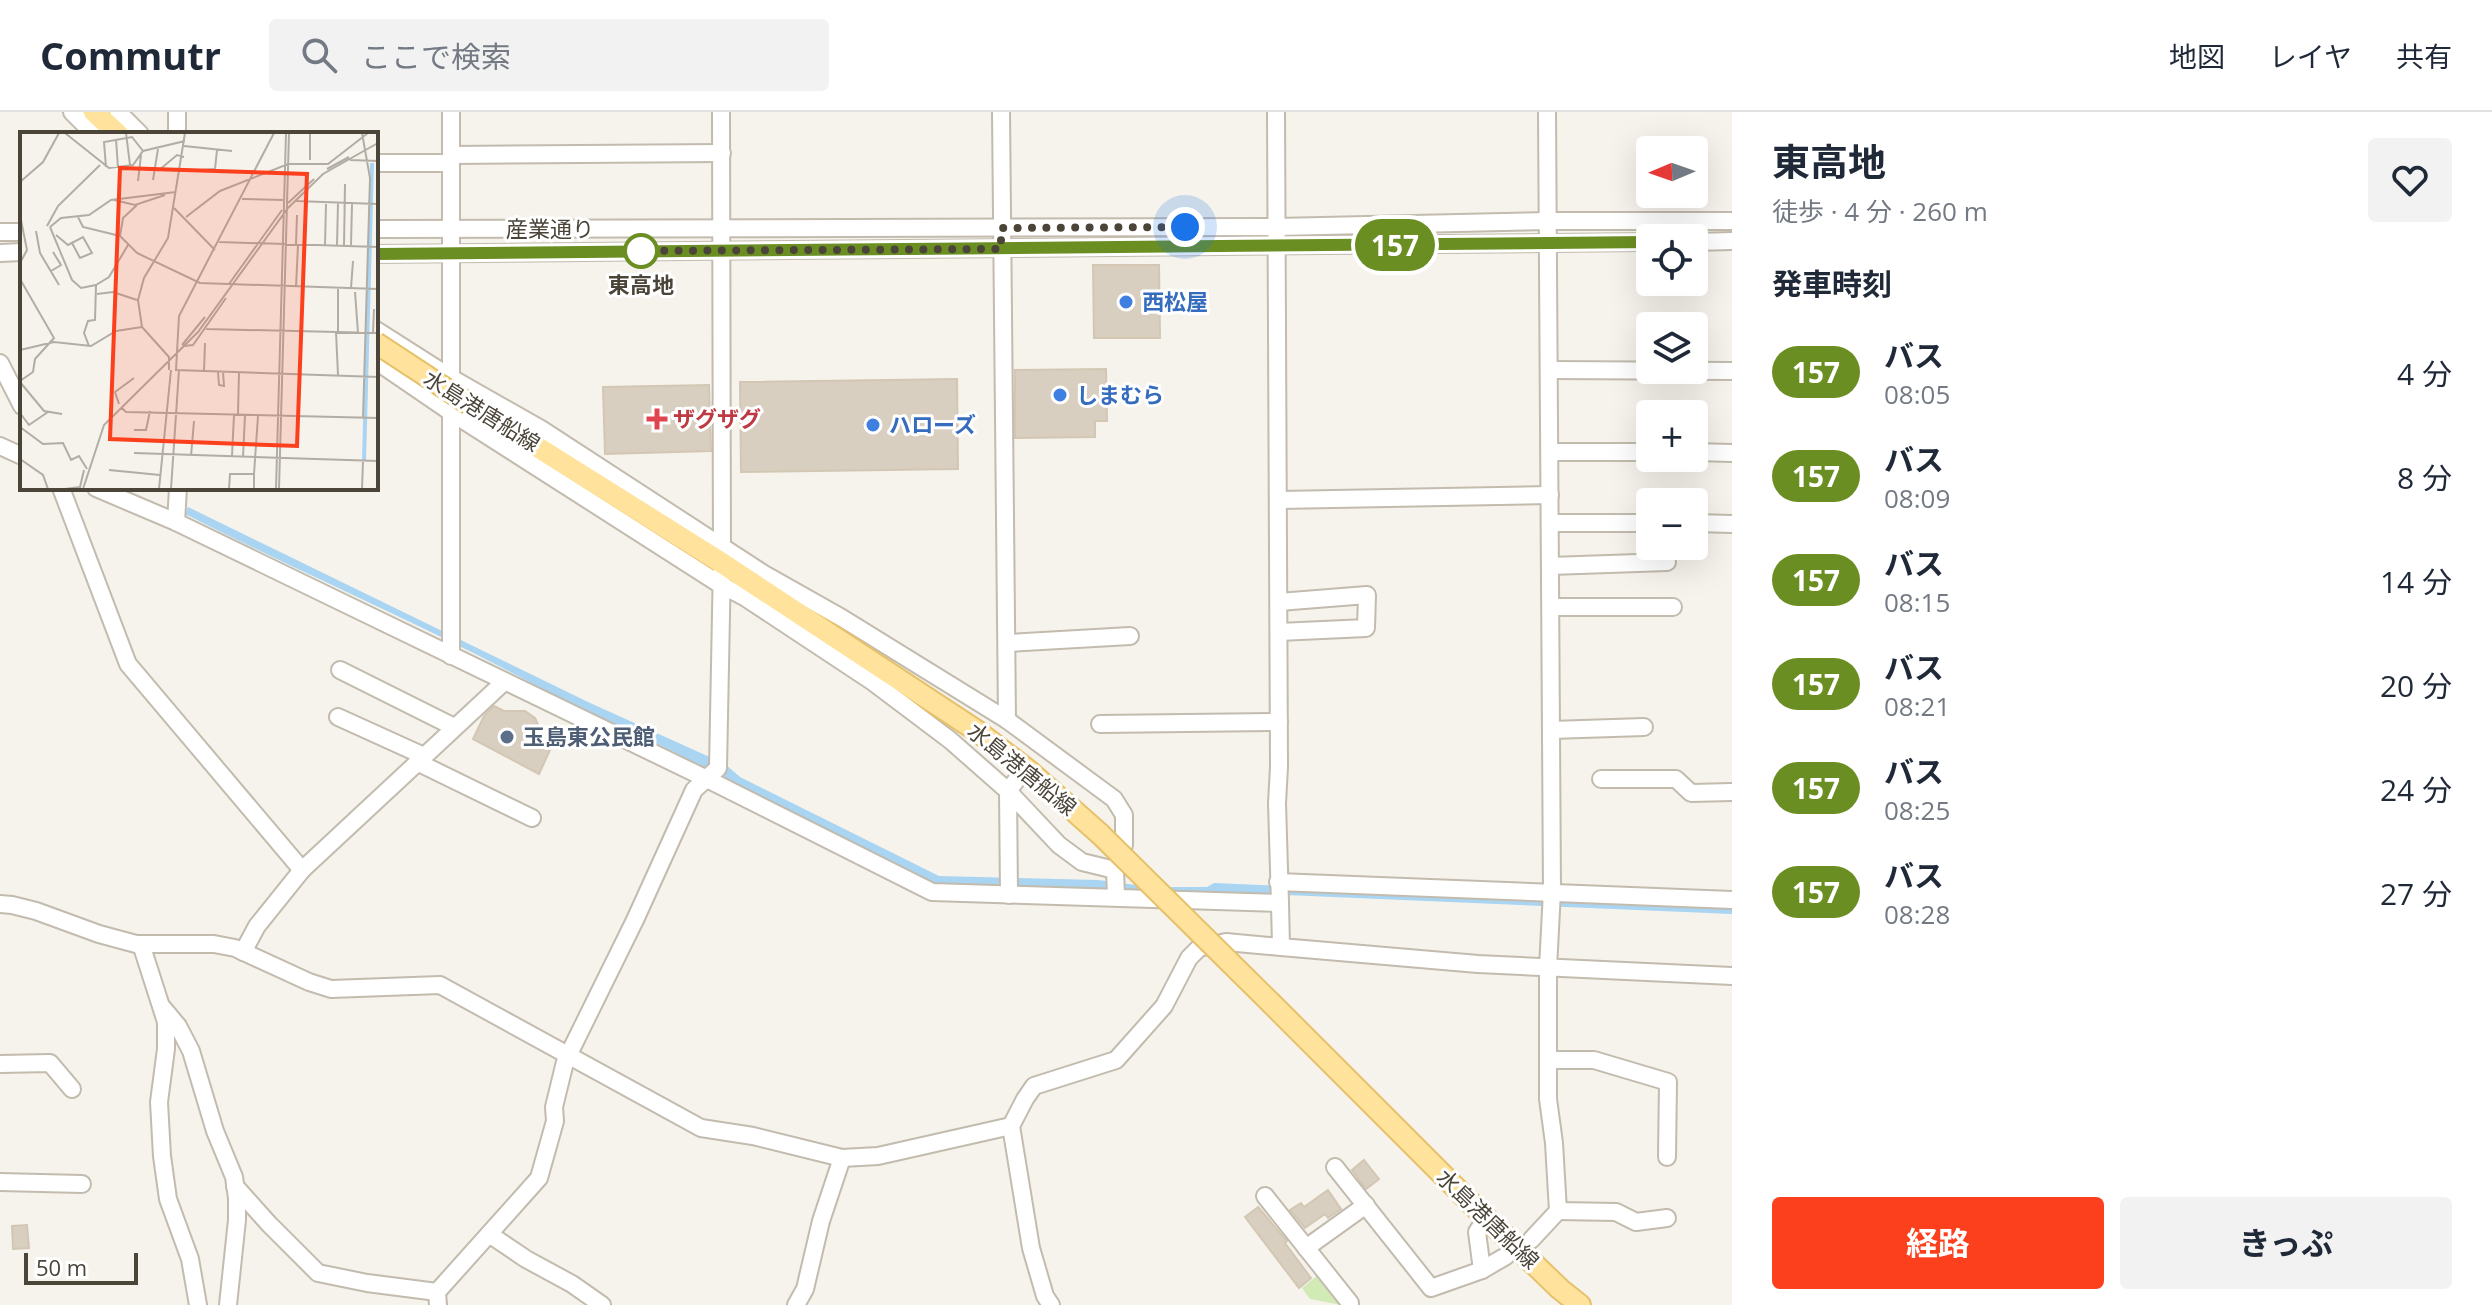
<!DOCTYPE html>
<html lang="ja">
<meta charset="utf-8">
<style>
:root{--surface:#fff;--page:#f2f2f3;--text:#1f2937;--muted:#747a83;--line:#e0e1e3;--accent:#fc3f1d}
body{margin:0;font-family:"Open Sans","Noto Sans JP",sans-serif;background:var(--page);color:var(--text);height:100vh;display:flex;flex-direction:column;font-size:30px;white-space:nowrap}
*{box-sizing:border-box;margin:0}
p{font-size:26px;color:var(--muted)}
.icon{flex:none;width:44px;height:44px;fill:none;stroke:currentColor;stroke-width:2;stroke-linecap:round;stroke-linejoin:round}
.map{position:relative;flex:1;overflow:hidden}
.drawer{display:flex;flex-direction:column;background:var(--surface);width:760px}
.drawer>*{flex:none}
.badge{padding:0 16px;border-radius:26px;font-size:28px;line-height:52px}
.needle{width:52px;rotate:268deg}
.tools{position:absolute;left:1636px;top:24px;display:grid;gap:16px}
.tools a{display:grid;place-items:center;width:72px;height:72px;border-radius:8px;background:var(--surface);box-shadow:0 8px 32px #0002;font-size:40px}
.scale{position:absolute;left:24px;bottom:20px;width:114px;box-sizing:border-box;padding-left:8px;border:4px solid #4b4439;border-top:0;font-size:22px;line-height:28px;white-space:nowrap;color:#4b4439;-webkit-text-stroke:6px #fff;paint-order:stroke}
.you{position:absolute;width:40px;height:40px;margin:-20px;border:6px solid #fff;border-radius:50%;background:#1a73e8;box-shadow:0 0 0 12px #1a73e833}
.map>.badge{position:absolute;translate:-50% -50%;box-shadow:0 0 0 4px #fff}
h2{padding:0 40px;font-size:30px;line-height:72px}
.round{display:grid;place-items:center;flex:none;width:84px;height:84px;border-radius:8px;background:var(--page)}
.overview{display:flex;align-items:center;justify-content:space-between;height:136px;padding:0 40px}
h1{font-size:38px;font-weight:700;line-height:60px}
.action{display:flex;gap:16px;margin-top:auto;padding:16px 40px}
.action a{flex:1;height:92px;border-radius:8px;background:var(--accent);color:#fff;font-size:32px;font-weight:700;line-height:92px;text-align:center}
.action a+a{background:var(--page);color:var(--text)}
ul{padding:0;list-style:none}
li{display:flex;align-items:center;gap:24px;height:104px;padding:0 40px}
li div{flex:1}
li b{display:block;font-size:30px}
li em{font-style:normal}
li .badge{min-width:88px;font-weight:700;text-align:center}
header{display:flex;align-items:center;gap:48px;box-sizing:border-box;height:112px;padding:0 40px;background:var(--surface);border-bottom:2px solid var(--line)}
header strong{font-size:38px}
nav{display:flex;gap:44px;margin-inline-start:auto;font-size:28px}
.search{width:560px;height:72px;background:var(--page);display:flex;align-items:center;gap:20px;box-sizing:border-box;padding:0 28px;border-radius:8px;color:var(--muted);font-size:30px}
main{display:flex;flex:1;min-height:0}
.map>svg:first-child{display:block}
.green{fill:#d2eab5}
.water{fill:#a9d4f2}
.building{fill:#d8cfc1;stroke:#d3c7b4;stroke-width:2}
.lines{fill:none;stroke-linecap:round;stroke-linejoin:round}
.minor-casing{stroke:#c2bbae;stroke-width:20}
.major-casing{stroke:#e6c16a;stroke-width:24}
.minor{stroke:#fff;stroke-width:16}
.major{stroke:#ffe39c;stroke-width:20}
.major-bridge-casing{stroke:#e6c16a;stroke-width:24;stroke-linecap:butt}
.major-bridge{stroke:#ffe39c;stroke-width:20}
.line-casing{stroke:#fff;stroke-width:18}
.line{stroke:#6b8e23;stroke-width:12}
.walk{stroke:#4b4439;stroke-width:8;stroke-dasharray:0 14.4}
.stop-dot{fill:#fff;stroke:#6b8e23;stroke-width:4}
.shop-dot{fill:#3f7fe0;stroke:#fff;stroke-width:3}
.health-dot{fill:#e0444e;stroke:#fff;stroke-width:3}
.service-dot{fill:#5c6f8a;stroke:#fff;stroke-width:3}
.labels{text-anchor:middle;stroke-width:6;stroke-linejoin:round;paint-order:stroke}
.street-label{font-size:22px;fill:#4b4439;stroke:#fff}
.stop-label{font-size:22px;font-weight:bold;fill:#4b4439;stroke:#fff}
.shop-label{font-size:22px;font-weight:bold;fill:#366cbe;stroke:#fff;text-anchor:start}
.health-label{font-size:22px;font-weight:bold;fill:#be3a42;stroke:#fff;text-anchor:start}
.service-label{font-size:22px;font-weight:bold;fill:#4e5e75;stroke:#fff;text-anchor:start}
.inset-river{fill:none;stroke:#a9d4f2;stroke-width:4}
.inset-road{fill:none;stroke:#b2ada4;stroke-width:2}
.view{fill:#fc3f1d;fill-opacity:0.15;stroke:#fc3f1d;stroke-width:4}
.inset-edge{fill:none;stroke:#4b4439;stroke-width:4}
</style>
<header>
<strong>Commutr</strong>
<div class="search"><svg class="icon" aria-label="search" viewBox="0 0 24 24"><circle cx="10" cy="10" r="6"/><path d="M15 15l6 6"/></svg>ここで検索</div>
<nav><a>地図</a><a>レイヤ</a><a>共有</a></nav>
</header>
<main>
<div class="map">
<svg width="1732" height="1193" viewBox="0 0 1732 1193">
<rect width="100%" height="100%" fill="#f6f3ec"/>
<!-- green -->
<polygon class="green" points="1317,1164 1341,1193 1310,1187 1302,1176"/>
<!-- water -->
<path class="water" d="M 188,395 L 588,590 L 725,652 L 740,665 L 939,764 L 1098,768 L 1136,773 L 1172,775 L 1207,775 L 1214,771 L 1286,774 L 1732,794 L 1732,802 L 1286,783 L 1272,780 L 1268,783 L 1015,775 L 1002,772 L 939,773 L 737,674 C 672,635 601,608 535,573 C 421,512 301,461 185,402 Z"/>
<!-- building -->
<g class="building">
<polygon points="1694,25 1694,38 1641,38 1641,27"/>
<polygon points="1093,153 1159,153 1160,226 1094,226"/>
<polygon points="1106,257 1107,309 1095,309 1095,325 1015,326 1015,258"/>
<polygon points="957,267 958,357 741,360 740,270"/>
<polygon points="709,273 711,339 605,342 603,275"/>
<polygon points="494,594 504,599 525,599 535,606 539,615 540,633 550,638 539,662 473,627 484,604"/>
<polygon points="1364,1048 1379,1067 1366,1077 1352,1058"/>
<polygon points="1328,1078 1341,1097 1328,1106 1325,1102 1305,1116 1290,1098 1301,1091 1304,1095"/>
<polygon points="1258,1095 1287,1129 1285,1131 1311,1166 1299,1176 1245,1105"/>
<polygon points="27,1113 29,1136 13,1137 12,1114"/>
</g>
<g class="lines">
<!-- minor casing -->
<g class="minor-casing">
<g id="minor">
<polyline points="72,0 94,22"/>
<polyline points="118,0 140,22"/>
<polyline points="451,0 451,544"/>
<polyline points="1001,0 1007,608"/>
<polyline points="177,22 177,0"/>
<polyline points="451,43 722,41"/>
<polyline points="376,51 451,51"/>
<polyline points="376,117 1276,115 1548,109 1732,109"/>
<polyline points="0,120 22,120"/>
<polyline points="1694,130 1732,129"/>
<polyline points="0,141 22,140"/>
<polyline points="376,142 1650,130"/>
<polyline points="376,218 453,267 541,317 764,462 842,506 1007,608 1114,687 1124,703 1124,733 1115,758 1116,784"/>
<polyline points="376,249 452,301 721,473 746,486 873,570 950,628 1008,679 1059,733 1082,750 1115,758"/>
<polyline points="0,251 22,294"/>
<polyline points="1549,258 1732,259"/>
<polyline points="0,334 22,344"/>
<polyline points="1550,340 1650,340"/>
<polyline points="1694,340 1732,341"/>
<polyline points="61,376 128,552 302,758"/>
<polyline points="96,376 176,410 707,667 932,780 1280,791 1277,691 1279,655 1276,0"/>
<polyline points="1279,388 1550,383"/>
<polyline points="176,410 178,376"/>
<polyline points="1550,411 1650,411"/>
<polyline points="1694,411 1732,412"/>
<polyline points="1550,454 1667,450"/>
<polyline points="1551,495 1673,495"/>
<polyline points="1279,520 1366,516 1367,483 1279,490"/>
<polyline points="1008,531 1130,524"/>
<polyline points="340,558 454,615"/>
<polyline points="338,605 424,644"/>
<polyline points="1100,612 1279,610"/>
<polyline points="1551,618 1644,615"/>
<polyline points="417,650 532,706"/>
<polyline points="1601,667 1676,667 1691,681 1732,680"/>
<polyline points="1278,770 1732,788"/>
<polyline points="1009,783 1008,679 1018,666"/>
<polyline points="1280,791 1281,835 1478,852 1732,864"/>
<polyline points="0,792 12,793 36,799 99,822 136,832 214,832 235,836 309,870 331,877 440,873 701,1016 753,1024 842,1046 878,1044 1011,1014"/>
<polyline points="141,832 166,910 166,937 159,990 162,1044 168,1087 190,1147 198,1193"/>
<polyline points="243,840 257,814 302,758 504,570"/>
<polyline points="163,896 178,914 191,939 215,1019 234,1065 237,1086 237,1108 228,1193"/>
<polyline points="1548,948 1594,948 1668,970 1667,1045"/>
<polyline points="0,952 50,951 72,977"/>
<polyline points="1335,1055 1431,1176 1482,1158 1506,1144"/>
<polyline points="0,1070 82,1072"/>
<polyline points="235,1074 269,1112 318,1161 367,1171 437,1180"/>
<polyline points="1265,1084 1350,1191"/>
<polyline points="1558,1099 1616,1100 1636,1110 1667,1106"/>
<polyline points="489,1122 526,1147 572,1172 602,1193"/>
<polyline points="1531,1128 1558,1099 1554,1031 1548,987 1548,856 1552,779 1547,0"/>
<polyline points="1306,1136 1366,1093"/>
<polyline points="1482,1158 1477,1120 1486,1106"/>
<polyline points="438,1193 437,1180 539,1066 555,1009 554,995 565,950 635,808 694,678 718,656 722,451 721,0"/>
<polyline points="796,1193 805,1177 821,1109 842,1046"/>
<polyline points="1051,1193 1045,1184 1031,1136 1011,1014 1025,987 1034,974 1116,948 1164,894 1189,846 1199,836 1226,830 1281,835"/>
</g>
</g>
<!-- major casing -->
<g class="major-casing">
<g id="major">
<polyline points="94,0 118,22"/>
<polyline points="469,292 722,451 977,619 1029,659 1100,722"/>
<polyline points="1272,892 1486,1106 1560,1177 1580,1193"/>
</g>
</g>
<!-- minor -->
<use href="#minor" class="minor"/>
<!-- major -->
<use href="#major" class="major"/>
<!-- major-bridge casing -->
<g class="major-bridge-casing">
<g id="major-bridge">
<polyline points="376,231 469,292"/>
<polyline points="1100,722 1272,892"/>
</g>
</g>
<!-- major-bridge -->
<use href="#major-bridge" class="major-bridge"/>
</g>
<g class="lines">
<!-- line casing -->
<g class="line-casing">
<polyline id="line" points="376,142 1650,130"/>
</g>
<!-- line -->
<use href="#line" class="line"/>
<!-- walk -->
<polyline class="walk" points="641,139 631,139 1001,137 1001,116 1185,115"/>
</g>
<!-- markers -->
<circle class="stop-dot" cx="641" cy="139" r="16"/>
<g class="shop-dot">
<circle cx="1126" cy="190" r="8"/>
<circle cx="1060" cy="283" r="8"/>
<circle cx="873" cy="313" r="8"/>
</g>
<path class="health-dot" d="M653 295h8v8h8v8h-8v8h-8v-8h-8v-8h8z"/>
<circle class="service-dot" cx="507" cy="625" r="8"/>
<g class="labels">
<!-- street labels -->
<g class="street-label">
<text x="550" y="125">産業通り</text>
<text transform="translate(482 299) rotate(32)" y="8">水島港唐船線</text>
<text transform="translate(1022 657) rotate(39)" y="8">水島港唐船線</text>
<text transform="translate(1488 1107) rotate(44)" y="8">水島港唐船線</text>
</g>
<!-- stop labels -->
<g class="stop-label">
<text x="641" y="181">東高地</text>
</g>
<!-- shop labels -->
<g class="shop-label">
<text x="1142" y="198">西松屋</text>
<text x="1076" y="291">しまむら</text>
<text x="889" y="321">ハローズ</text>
</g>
<!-- health labels -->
<g class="health-label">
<text x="673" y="315">ザグザグ</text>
</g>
<!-- service labels -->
<g class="service-label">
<text x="523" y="633">玉島東公民館</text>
</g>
</g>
<!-- overview -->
<g transform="translate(20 20)">
<rect width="358" height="358" fill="#f6f3ec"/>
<path class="inset-river" d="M 344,329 L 352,31"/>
<path class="inset-road" d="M 45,1 L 89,36 L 113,33 L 123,19 L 165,9M 106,1 L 110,33M 254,1 L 159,184 L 156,238 L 358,245M 342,1 L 350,46 L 343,286M 96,7 L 98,36M 164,14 L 212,19M 290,28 L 290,1M 330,28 L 358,29M 86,35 L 84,10 L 112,5 L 123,19M 307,37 L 329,25M 181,38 L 195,37 L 197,18M 138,39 L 157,23 L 164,25M 133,48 L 138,17M 118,49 L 121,23M 0,50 L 23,30 L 39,1M 222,67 L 263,68M 94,68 L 115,73 L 145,63M 276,69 L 358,72M 268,71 L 294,47M 154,76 L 195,118M 0,83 L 7,118 L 0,131M 58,85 L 63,95 L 100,104 L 117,121 L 180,151 L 358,157M 166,85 L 200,59 L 268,32 L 308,32 L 348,1M 27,94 L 38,74 L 80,33M 30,95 L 52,148 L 61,156 L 76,153 L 75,188 L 68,189 L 64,201 L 69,214M 30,95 L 41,86 L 69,83 L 91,68 L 156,60M 16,99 L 20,121 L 39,153M 36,103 L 48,113 L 63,105 L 72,121 L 60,126 L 52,111M 100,104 L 103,86 L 117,73M 199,110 L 358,115M 276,112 L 277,83M 305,113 L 306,72M 317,113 L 318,71M 331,113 L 332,72M 324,114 L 325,52M 31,139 L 41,133 L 33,120M 0,147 L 34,206 L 15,227 L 13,240 L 0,249M 209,152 L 262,78M 76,153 L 89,145 L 108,113M 276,155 L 278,113M 331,156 L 333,129M 335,160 L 338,201M 77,162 L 93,160 L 117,168M 186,197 L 358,201M 316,200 L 318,243M 318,200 L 318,156M 353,201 L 354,177M 162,213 L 185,185M 164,214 L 173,213 L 206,166M 0,218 L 34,210 L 71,214 L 96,199 L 122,195M 149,238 L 149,225 L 122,195 L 118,168 L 124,146 L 148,106 L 165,1M 184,239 L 185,211M 198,240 L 199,253 L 204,254 L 203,240M 0,250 L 24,279 L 42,282M 99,272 L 95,260 L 114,246M 102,276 L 106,280 L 358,286M 0,281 L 9,293 L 28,280M 218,282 L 219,240M 0,295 L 23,312 L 43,311 L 51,328 L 59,324 L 67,337M 114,298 L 126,298 L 130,279M 114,321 L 358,329M 171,324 L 174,289M 212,324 L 214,283M 223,325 L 225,283M 0,327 L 23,343 L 28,357M 89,338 L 140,343M 234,342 L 238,284M 45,357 L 60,355 L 64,338M 63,357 L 84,293 L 178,200 L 268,76 L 303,42 L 358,11M 139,357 L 151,238M 151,357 L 159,238M 209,357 L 210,342 L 234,342 L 234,357M 256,357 L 266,1M 259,357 L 269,1M 342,357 L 343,328"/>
<path class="view" d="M 100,36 L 287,42 L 277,314 L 90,307 Z"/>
<rect width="358" height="358" class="inset-edge"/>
</g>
</svg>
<div class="tools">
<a><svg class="needle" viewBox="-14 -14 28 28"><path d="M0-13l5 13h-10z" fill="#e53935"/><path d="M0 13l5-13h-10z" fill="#747a83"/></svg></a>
<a><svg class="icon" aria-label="locate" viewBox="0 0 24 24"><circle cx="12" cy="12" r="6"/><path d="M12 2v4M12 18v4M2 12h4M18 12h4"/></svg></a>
<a><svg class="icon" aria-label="layers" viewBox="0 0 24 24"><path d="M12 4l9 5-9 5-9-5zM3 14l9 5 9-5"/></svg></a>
<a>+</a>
<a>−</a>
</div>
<div class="scale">50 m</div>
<div class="you" style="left:1185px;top:115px"></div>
<b class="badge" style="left:1395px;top:133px;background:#6b8e23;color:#fff">157</b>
</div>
<section class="drawer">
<div class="overview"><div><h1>東高地</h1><p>徒歩 · 4 分 · 260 m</p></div><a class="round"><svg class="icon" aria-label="heart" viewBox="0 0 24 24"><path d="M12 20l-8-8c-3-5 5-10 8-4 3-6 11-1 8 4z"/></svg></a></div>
<h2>発車時刻</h2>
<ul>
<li><span class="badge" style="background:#6b8e23;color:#fff">157</span><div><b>バス</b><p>08:05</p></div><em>4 分</em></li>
<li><span class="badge" style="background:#6b8e23;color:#fff">157</span><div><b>バス</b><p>08:09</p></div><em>8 分</em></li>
<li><span class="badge" style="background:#6b8e23;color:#fff">157</span><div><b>バス</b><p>08:15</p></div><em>14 分</em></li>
<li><span class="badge" style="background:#6b8e23;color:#fff">157</span><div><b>バス</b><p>08:21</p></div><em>20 分</em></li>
<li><span class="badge" style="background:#6b8e23;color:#fff">157</span><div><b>バス</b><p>08:25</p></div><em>24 分</em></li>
<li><span class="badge" style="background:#6b8e23;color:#fff">157</span><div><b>バス</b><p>08:28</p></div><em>27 分</em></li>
</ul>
<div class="action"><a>経路</a><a>きっぷ</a></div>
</section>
</main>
